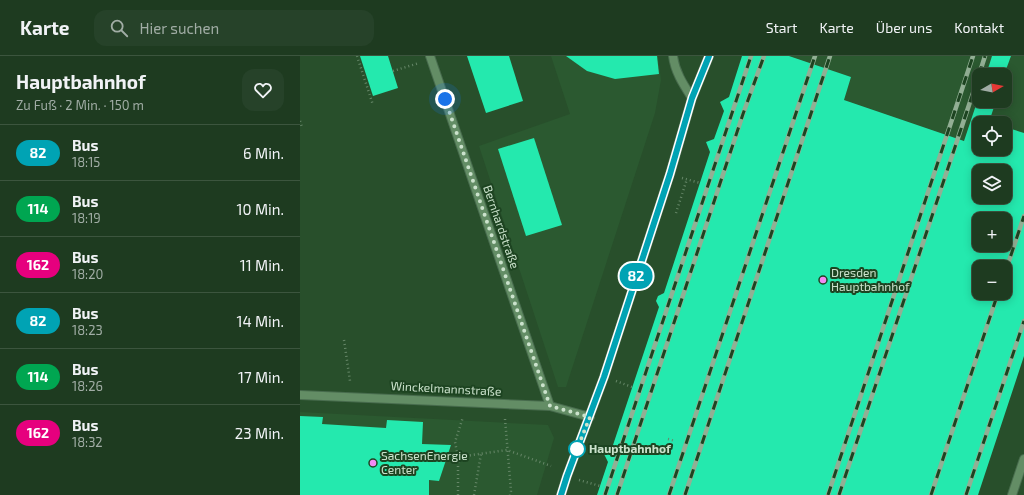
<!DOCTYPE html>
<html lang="de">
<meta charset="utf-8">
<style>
:root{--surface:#1e3b20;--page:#264229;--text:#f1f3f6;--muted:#a1ada5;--line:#3c553e}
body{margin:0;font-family:"Exo 2",sans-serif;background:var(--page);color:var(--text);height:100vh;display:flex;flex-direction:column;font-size:15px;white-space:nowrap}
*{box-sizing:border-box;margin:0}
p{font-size:13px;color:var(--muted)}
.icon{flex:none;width:22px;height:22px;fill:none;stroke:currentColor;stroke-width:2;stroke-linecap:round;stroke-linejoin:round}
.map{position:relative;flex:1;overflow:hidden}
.details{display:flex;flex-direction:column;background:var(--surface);width:300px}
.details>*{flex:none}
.badge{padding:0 8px;border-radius:13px;font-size:14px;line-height:26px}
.needle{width:26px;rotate:81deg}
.controls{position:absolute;left:672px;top:12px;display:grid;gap:8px}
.controls a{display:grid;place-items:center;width:40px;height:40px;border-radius:8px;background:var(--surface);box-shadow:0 2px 10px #0003,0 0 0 1px var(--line);font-size:20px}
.you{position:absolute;width:20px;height:20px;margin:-10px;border:3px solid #fff;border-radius:50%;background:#1a73e8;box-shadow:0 0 0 6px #1a73e833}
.map>.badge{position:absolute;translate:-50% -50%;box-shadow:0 0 0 2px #fff}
.round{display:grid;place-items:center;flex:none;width:42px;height:42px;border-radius:12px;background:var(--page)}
.summary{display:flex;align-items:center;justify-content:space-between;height:68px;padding:0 16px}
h1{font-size:19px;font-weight:700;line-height:30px}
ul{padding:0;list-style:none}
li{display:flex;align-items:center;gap:12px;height:56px;padding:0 16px;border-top:1px solid var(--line)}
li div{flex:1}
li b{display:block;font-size:15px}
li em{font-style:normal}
li .badge{min-width:44px;font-weight:700;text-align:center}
header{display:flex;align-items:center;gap:24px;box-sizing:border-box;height:56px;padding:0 20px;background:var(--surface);border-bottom:1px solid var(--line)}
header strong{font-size:19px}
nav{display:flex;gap:22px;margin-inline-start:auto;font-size:14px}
.search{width:280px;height:36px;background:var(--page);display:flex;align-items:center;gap:10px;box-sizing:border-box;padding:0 14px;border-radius:12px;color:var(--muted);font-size:15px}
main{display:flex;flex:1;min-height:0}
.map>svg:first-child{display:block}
.built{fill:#2b5930;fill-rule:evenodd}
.building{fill:#24e9ae;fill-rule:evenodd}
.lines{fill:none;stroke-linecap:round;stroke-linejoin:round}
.pedestrian-casing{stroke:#486c4e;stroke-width:10}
.minor-casing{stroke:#486c4e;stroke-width:10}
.path{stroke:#668768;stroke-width:2.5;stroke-dasharray:1 3;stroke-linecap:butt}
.pedestrian{stroke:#638d65;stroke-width:8}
.minor{stroke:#638d65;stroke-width:8}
.rail-casing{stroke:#92af94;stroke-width:4.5}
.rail{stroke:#1d4421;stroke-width:3;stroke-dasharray:9;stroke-linecap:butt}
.line-casing{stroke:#fff;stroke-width:9}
.line{stroke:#00a3b4;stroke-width:6}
.walk{stroke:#cbe2cc;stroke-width:4;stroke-dasharray:0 7.2}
.poi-dot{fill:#f18af4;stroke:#1d4421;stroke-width:1.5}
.stop-dot{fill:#fff;stroke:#00a3b4;stroke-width:2}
.labels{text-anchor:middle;stroke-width:4;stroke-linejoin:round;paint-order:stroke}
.street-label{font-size:12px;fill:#cbe2cc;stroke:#1d4421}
.poi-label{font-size:12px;fill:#cbe2cc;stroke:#1d4421;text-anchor:start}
.stop-label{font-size:12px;font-weight:bold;fill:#cbe2cc;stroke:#1d4421;text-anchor:start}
</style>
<header>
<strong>Karte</strong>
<div class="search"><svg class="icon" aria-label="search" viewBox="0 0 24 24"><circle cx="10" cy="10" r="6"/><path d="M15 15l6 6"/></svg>Hier suchen</div>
<nav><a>Start</a><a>Karte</a><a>Über uns</a><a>Kontakt</a></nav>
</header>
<main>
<section class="details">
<div class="summary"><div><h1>Hauptbahnhof</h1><p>Zu Fuß · 2 Min. · 150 m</p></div><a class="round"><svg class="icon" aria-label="heart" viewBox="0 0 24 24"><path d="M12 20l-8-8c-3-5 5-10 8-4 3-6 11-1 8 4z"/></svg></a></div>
<ul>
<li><span class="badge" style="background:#00a3b4;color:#fff">82</span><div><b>Bus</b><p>18:15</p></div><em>6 Min.</em></li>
<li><span class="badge" style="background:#00a651;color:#fff">114</span><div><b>Bus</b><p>18:19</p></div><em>10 Min.</em></li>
<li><span class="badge" style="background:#e6007e;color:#fff">162</span><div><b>Bus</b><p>18:20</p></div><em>11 Min.</em></li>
<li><span class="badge" style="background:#00a3b4;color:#fff">82</span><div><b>Bus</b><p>18:23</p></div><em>14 Min.</em></li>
<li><span class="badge" style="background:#00a651;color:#fff">114</span><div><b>Bus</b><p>18:26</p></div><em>17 Min.</em></li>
<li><span class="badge" style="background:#e6007e;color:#fff">162</span><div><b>Bus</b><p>18:32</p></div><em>23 Min.</em></li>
</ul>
</section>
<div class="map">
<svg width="724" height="439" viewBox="0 0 724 439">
<rect width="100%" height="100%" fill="#284f2b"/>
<!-- built -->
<g class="built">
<polygon points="251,0 358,0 361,24 355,57 266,331 258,331 179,90 270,58"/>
<path d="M 489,0 L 724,0 L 724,77 L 705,71 L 705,67 L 679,67 L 679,90 L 544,44 L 551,21 ZM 679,19 L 705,19 L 705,45 L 679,45 Z"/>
<polygon points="0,356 248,369 254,382 237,439 0,439"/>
</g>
<!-- building -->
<g class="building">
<polygon points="60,0 88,0 98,32 73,40"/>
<polygon points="167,0 209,0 223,45 186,57"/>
<polygon points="266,0 357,0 359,18 315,23 287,15"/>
<path d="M 442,0 L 489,0 L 551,21 L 544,44 L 664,85 L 679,40 L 679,45 L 696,45 L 689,66 L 693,67 L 679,67 L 679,93 L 705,93 L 705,71 L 724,77 L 724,300 L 678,439 L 297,439 L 308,406 L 303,396 L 312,392 L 359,251 L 356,245 L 358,240 L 364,237 L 410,96 L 406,86 L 414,83 L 424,55 L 420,46 L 429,41 ZM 679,115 L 705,115 L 705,141 L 679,141 ZM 679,163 L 705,163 L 705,189 L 679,189 ZM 679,211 L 705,211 L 705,237 L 679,237 Z"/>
<polygon points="692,0 711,0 704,19 686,19"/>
<polygon points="234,82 262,169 226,180 198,93"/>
<polygon points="0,360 23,361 22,368 86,372 87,364 123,366 122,388 151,389 139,425 129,424 129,439 0,439"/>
</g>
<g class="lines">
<!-- pedestrian casing -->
<g class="pedestrian-casing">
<polyline id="pedestrian" points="712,439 724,403"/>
</g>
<!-- minor casing -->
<g class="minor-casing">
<g id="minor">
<polyline points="130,0 250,350"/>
<path d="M 373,0 C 375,16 383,28 392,42"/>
<polyline points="0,339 250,350 290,361"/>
<polyline points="261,439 267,420 304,321 370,118 392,42 409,0"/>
</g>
</g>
<!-- path -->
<g class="path">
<polyline points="57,0 73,49"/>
<polyline points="93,15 119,7"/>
<polyline points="0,65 2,71"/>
<polyline points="382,122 400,127"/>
<polyline points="376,157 387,123"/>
<polyline points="44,284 50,325"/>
<polyline points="316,325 332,331"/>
<polyline points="205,363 211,435 210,439"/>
<polyline points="368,383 375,385"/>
<polyline points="158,401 207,394 251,410"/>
<polyline points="279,424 300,430"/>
<polyline points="158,439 158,401 155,386 163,361"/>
<polyline points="174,439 181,398"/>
</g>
<!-- pedestrian -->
<use href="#pedestrian" class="pedestrian"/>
<!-- minor -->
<use href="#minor" class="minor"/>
<!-- rail casing -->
<g class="rail-casing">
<g id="rail">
<polyline points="679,19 685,0"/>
<polyline points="705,217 724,160"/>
<polyline points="305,439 451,0"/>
<polyline points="317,439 443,58 464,0"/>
<polyline points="369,439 515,0"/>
<polyline points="385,439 530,0"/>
<polyline points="528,439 673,0"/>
<polyline points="539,439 679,19"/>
<polyline points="631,439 698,237"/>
<polyline points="666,439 724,265"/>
</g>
</g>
<!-- rail -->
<use href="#rail" class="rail"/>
</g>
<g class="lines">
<!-- line casing -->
<g class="line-casing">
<polyline id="line" points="261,439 267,420 304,321 370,118 392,42 409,0"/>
</g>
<!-- line -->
<use href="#line" class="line"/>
<!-- walk -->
<polyline class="walk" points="145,43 250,350 290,361 277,393"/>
</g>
<!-- markers -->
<g class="poi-dot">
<circle cx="523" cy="224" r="4"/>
<circle cx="73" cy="407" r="4"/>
</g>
<circle class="stop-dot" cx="277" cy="393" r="8"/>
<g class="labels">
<!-- street labels -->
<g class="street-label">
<text transform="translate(201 171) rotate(71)" y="4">Bernhardstraße</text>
<text transform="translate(146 333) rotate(3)" y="4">Winckelmannstraße</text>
</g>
<!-- poi labels -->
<g class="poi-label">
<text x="531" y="221">Dresden<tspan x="531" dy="14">Hauptbahnhof</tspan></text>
<text x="81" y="404">SachsenEnergie<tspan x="81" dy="14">Center</tspan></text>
</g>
<!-- stop labels -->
<g class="stop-label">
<text x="289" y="397">Hauptbahnhof</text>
</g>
</g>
</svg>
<div class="controls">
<a><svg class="needle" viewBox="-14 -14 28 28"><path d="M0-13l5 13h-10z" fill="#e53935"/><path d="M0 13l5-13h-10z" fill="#a1ada5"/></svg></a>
<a><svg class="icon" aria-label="locate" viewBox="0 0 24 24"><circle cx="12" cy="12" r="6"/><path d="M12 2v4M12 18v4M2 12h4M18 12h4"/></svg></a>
<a><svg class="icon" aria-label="layers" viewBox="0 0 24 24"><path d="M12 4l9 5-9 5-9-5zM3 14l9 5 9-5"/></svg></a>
<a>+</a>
<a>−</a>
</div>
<div class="you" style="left:145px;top:43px"></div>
<b class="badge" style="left:336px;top:220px;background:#00a3b4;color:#fff">82</b>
</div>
</main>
